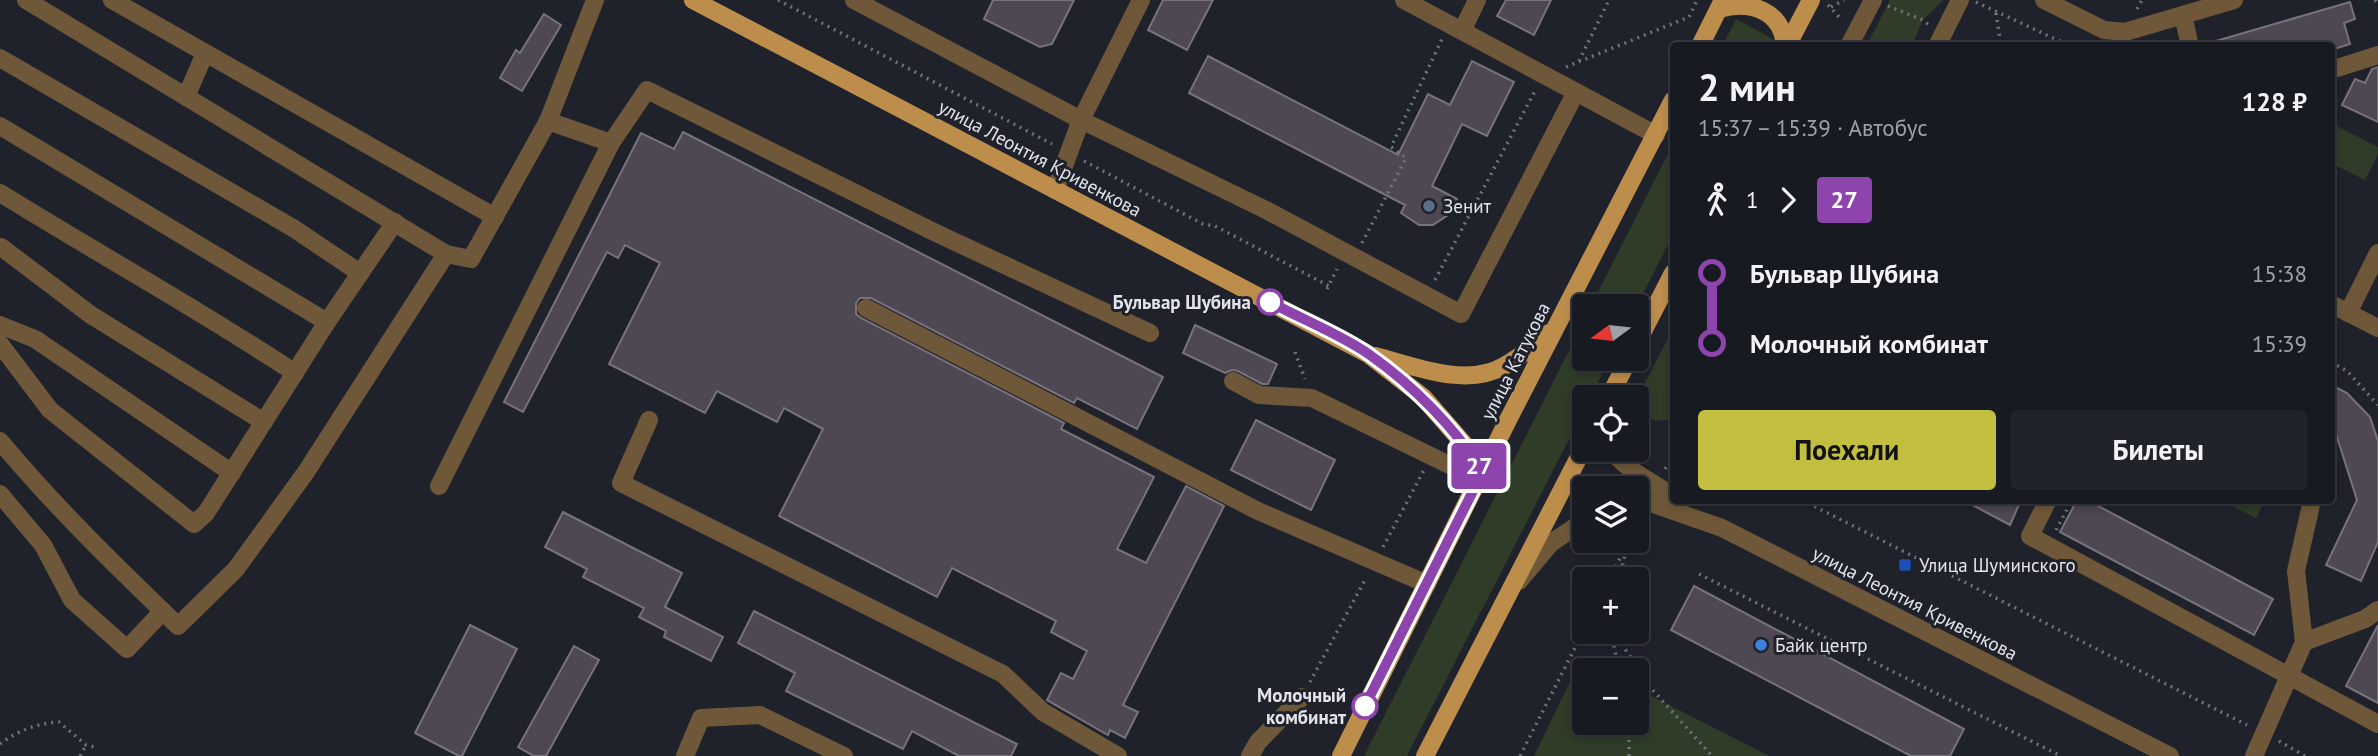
<!DOCTYPE html>
<html lang="ru">
<meta charset="utf-8">
<style>
:root{--surface:#171a20;--page:#202329;--text:#f1f3f6;--muted:#9ea1a5;--line:#36383e;--accent:#c1be40}
body{margin:0;font-family:"PT Sans",sans-serif;background:var(--page);color:var(--text);height:100vh;display:flex;flex-direction:column;font-size:26px;white-space:nowrap}
*{box-sizing:border-box;margin:0}
p{font-size:23px;color:var(--muted)}
.icon{flex:none;width:38px;height:38px;fill:none;stroke:currentColor;stroke-width:2;stroke-linecap:round;stroke-linejoin:round}
.map{position:relative;flex:1;overflow:hidden}
.sheet{position:absolute;left:1670px;top:42px;width:665px;height:462px;display:flex;flex-direction:column;background:var(--surface);border-radius:7px;box-shadow:0 4px 10px #0003,0 0 0 2px var(--line)}
.sheet>*{flex:none}
.badge{padding:0 14px;border-radius:5px;font-size:24px;line-height:46px}
.needle{width:46px;rotate:255deg}
.buttons{position:absolute;left:1572px;top:294px;display:grid;gap:14px}
.buttons a{display:grid;place-items:center;width:77px;height:77px;border-radius:7px;background:var(--surface);box-shadow:0 4px 10px #0003,0 0 0 2px var(--line);font-size:35px}
.map>.badge{position:absolute;translate:-50% -50%;box-shadow:0 0 0 4px #fff}
.legs{display:flex;align-items:center;gap:10px;height:77px;padding:0 28px;font-size:23px}
.legs p{margin-inline-start:auto}
.head{display:flex;align-items:center;justify-content:space-between;height:119px;padding:0 28px}
h1{font-size:38px;font-weight:700;line-height:52px}
.action{display:flex;gap:14px;margin-top:auto;padding:14px 28px}
.action a{flex:1;height:80px;border-radius:7px;background:var(--accent);color:#111;font-size:28px;font-weight:700;line-height:80px;text-align:center}
.action a+a{background:var(--page);color:var(--text)}
ul{padding:0 28px;list-style:none}
li{display:flex;align-items:center;gap:24px;height:70px;font-size:26px}
li i{display:grid;place-items:center;width:10px;height:100%;margin:0 9px;background:currentColor}
li i::after{content:'';width:18px;height:18px;margin:-9px;border:5px solid;border-radius:50%;background:var(--surface)}
li p{margin-inline-start:auto}
li:first-child i{background:linear-gradient(#0000 50%,currentColor 0)}
li:last-child i{background:linear-gradient(currentColor 50%,#0000 0)}
.map>svg:first-child{display:block}
.green{fill:#2e3c28}
.building{fill:#4d4852;stroke:#78727e;stroke-width:2}
.lines{fill:none;stroke-linecap:round;stroke-linejoin:round}
.path{stroke:#71737b;stroke-width:3.5;stroke-dasharray:2 5;stroke-linecap:butt}
.minor{stroke:#6f583a;stroke-width:18}
.major{stroke:#bd8d4c;stroke-width:18}
.line-1-casing{stroke:#fff;stroke-width:16}
.line-1{stroke:#8e44ad;stroke-width:10}
.service-dot{fill:#5c6f8a;stroke:#1f222b;stroke-width:2.5}
.stop-1-dot{fill:#fff;stroke:#8e44ad;stroke-width:3.5}
.transit-dot{fill:#1a4fb4;stroke:#1f222b;stroke-width:2.5}
.shop-dot{fill:#3f7fe0;stroke:#1f222b;stroke-width:2.5}
.labels{text-anchor:middle;stroke-width:6;stroke-linejoin:round;paint-order:stroke}
.street-label{font-size:19px;fill:#e3e4eb;stroke:#1f222b}
.poi-label{font-size:19px;fill:#e3e4eb;stroke:#1f222b;text-anchor:start}
.stop-label{font-size:19px;font-weight:bold;fill:#e3e4eb;stroke:#1f222b;text-anchor:end}
</style>
<div class="map">
<svg width="2378" height="756" viewBox="0 0 2378 756">
<rect width="100%" height="100%" fill="#1f222b"/>
<!-- green -->
<g class="green">
<polygon points="1890,0 1943,0 1923,20 1912,45 1867,45"/>
<polygon points="1736,19 1773,39 1770,45 1723,45"/>
<polygon points="2331,123 2378,147 2378,154 2365,180 2331,163"/>
<polygon points="1673,144 1673,235 1636,307 1591,306"/>
<polygon points="1584,321 1584,359 1610,359 1590,397 1584,397 1584,410 1407,756 1364,756"/>
<polygon points="1673,329 1673,419 1655,421 1636,410 1636,400"/>
<polygon points="2222,501 2265,501 2256,518"/>
<polygon points="1581,659 1602,670 1584,670 1584,723 1636,723 1636,688 1769,756 1534,756"/>
</g>
<!-- building -->
<g class="building">
<polygon points="993,0 1074,0 1052,44 1040,47 984,19"/>
<polygon points="1163,0 1213,0 1187,50 1148,30"/>
<polygon points="1506,0 1551,0 1534,35 1497,16"/>
<polygon points="2350,2 2355,19 2344,23 2350,44 2331,50 2331,46 2217,46 2216,41"/>
<polygon points="544,14 561,25 522,91 500,78 516,50 520,53"/>
<polygon points="1208,56 1398,155 1428,94 1450,105 1472,61 1514,82 1487,136 1462,124 1432,186 1457,199 1448,215 1433,225 1419,225 1401,213 1405,205 1189,93"/>
<polygon points="2378,67 2378,122 2342,105 2355,79 2365,83 2372,69"/>
<polygon points="683,132 1163,377 1137,429 1077,398 1074,403 871,298 860,298 856,303 856,314 861,318 1064,423 1061,429 1154,477 1117,549 1146,563 1186,486 1224,506 1123,705 1138,712 1125,738 1110,730 1108,735 1047,700 1061,673 1073,679 1087,651 1051,632 1056,621 952,568 937,597 779,516 823,429 784,408 777,422 717,391 705,413 609,364 660,263 625,245 618,258 607,252 523,412 504,402 641,133 674,149"/>
<polygon points="1195,325 1277,364 1268,384 1262,384 1238,371 1232,370 1225,373 1183,353"/>
<polygon points="2331,385 2347,393 2370,417 2378,441 2378,542 2361,581 2326,565 2357,500 2335,431 2331,429"/>
<polygon points="1256,420 1335,460 1311,510 1231,470"/>
<polygon points="1963,500 2021,500 2010,525"/>
<polygon points="2077,500 2087,500 2273,599 2254,635 2060,532"/>
<polygon points="563,512 682,573 665,607 723,637 711,661 664,637 666,631 639,617 644,608 583,577 587,569 545,547"/>
<polygon points="1694,586 1964,729 1950,756 1911,756 1671,630"/>
<polygon points="754,611 1017,744 1011,756 959,756 912,731 903,749 786,691 795,673 738,643"/>
<polygon points="470,625 517,649 462,756 459,756 415,733"/>
<polygon points="2378,625 2378,703 2346,686"/>
<polygon points="574,646 599,660 546,756 534,756 518,747"/>
</g>
<g class="lines">
<!-- path -->
<g class="path">
<polyline points="778,0 1052,144"/>
<polyline points="2375,0 2378,4"/>
<polyline points="1976,2 2070,46"/>
<polyline points="1828,5 1842,20"/>
<polyline points="1888,6 1923,20 1929,25"/>
<polyline points="1831,7 1844,0"/>
<polyline points="2137,9 2142,0"/>
<polyline points="1996,13 2001,46"/>
<polyline points="1579,61 1609,0"/>
<polyline points="1566,67 1689,17 1697,0"/>
<polyline points="1084,161 1203,224 1215,226 1329,286"/>
<polyline points="1362,243 1406,158 1391,147 1442,39"/>
<polyline points="1435,280 1536,89"/>
<polyline points="1327,289 1337,269"/>
<polyline points="1295,352 1305,379"/>
<polyline points="2331,362 2347,371 2378,405"/>
<polyline points="1665,469 1673,459"/>
<polyline points="1802,500 2247,725"/>
<polyline points="2056,530 2072,500"/>
<polyline points="1636,533 1640,526"/>
<polyline points="1383,547 1424,470"/>
<polyline points="1699,574 2061,756"/>
<polyline points="1609,579 1629,541"/>
<polyline points="1619,579 1626,551"/>
<polyline points="1611,632 1619,670"/>
<polyline points="1614,632 1650,687 1712,756"/>
<polyline points="1310,682 1366,578"/>
<polyline points="2279,741 2305,756"/>
<path d="M 0,744 C 17,731 38,723 59,722 L 86,745 L 95,747"/>
<polyline points="80,756 86,745"/>
<polyline points="1520,756 1584,630"/>
<polyline points="1629,756 1629,723"/>
</g>
<!-- minor -->
<g class="minor">
<polyline points="26,0 446,254"/>
<polyline points="112,0 495,217"/>
<polyline points="854,0 1081,120 1266,210 1461,314 1576,92 1656,135"/>
<polyline points="1404,0 1576,92"/>
<polyline points="2044,0 2104,30 2125,32 2234,0"/>
<polyline points="2183,15 2190,46"/>
<polyline points="1462,31 1477,0"/>
<polyline points="1849,46 1873,0"/>
<polyline points="1937,46 1960,0"/>
<polyline points="0,58 293,228 360,273"/>
<polyline points="2331,70 2378,55"/>
<polyline points="186,97 205,53"/>
<polyline points="548,121 611,143 647,90 934,232 1150,333"/>
<polyline points="0,126 327,322 395,222"/>
<polyline points="1055,190 1081,120 1141,0"/>
<path d="M 0,193 C 98,254 199,309 295,373"/>
<polyline points="1,247 91,315 264,422"/>
<polyline points="2331,304 2378,328"/>
<polyline points="866,308 1258,511 1427,584"/>
<polyline points="2348,313 2378,253"/>
<polyline points="0,325 35,339 232,473"/>
<polyline points="0,344 50,410 194,524 206,513 327,322"/>
<polyline points="1233,381 1259,395 1312,398 1478,479"/>
<polyline points="649,420 621,483 1003,674 1043,712 1118,756"/>
<path d="M 0,441 C 55,507 116,566 178,626 L 236,569 L 306,472 L 446,254 L 471,259 L 548,121 L 595,0"/>
<path d="M 1612,450 C 1623,468 1655,484 1673,496"/>
<polyline points="439,486 611,143"/>
<polyline points="0,494 43,545 72,600 127,649 163,611"/>
<polyline points="2048,500 2030,536 2378,724"/>
<polyline points="1636,504 1648,502 1722,528 2170,756"/>
<polyline points="1519,581 1551,543 1584,521"/>
<polyline points="2304,642 2296,571 2311,505 2309,500"/>
<polyline points="685,756 701,718 760,715 844,756"/>
<polyline points="1250,756 1258,742 1302,697"/>
<polyline points="2254,756 2304,642 2365,619 2378,610"/>
</g>
<!-- major -->
<g class="major">
<polyline points="693,0 1368,354 1423,397 1464,444 1483,471"/>
<path d="M 1719,9 C 1750,0 1782,10 1785,46"/>
<polyline points="1700,46 1723,0"/>
<polyline points="1787,46 1811,0"/>
<polyline points="1636,345 1673,273"/>
<path d="M 1375,356 C 1414,366 1466,388 1504,366 C 1520,357 1535,345 1549,333"/>
<polyline points="1609,397 1629,359"/>
<polyline points="1341,756 1508,420 1673,100"/>
<polyline points="1425,756 1584,447"/>
</g>
</g>
<g class="lines">
<!-- line-1 casing -->
<g class="line-1-casing">
<path id="line-1" d="M 1270,302 C 1301,319 1342,335 1370,355 C 1415,387 1452,425 1483,471 L 1365,706"/>
</g>
<!-- line-1 -->
<use href="#line-1" class="line-1"/>
</g>
<!-- markers -->
<circle class="service-dot" cx="1429" cy="206" r="7"/>
<g class="stop-1-dot">
<circle cx="1270" cy="302" r="12"/>
<circle cx="1365" cy="706" r="12"/>
</g>
<rect class="transit-dot" x="1898" y="558" width="14" height="14" rx="3.5"/>
<circle class="shop-dot" cx="1761" cy="645" r="7"/>
<g class="labels">
<!-- street labels -->
<g class="street-label">
<text transform="translate(1040 158) rotate(28)" y="7">улица Леонтия Кривенкова</text>
<text transform="translate(1515 361) rotate(-63)" y="7">улица Катукова</text>
<text transform="translate(1915 603) rotate(27)" y="7">улица Леонтия Кривенкова</text>
</g>
<!-- poi labels -->
<g class="poi-label">
<text x="1443" y="213">Зенит</text>
<text x="1919" y="572">Улица Шуминского</text>
<text x="1775" y="652">Байк центр</text>
</g>
<!-- stop labels -->
<g class="stop-label">
<text x="1251" y="309">Бульвар Шубина</text>
<text x="1346" y="702">Молочный<tspan x="1346" dy="22">комбинат</tspan></text>
</g>
</g>
</svg>
<div class="buttons">
<a><svg class="needle" viewBox="-14 -14 28 28"><path d="M0-13l5 13h-10z" fill="#e53935"/><path d="M0 13l5-13h-10z" fill="#9ea1a5"/></svg></a>
<a><svg class="icon" aria-label="locate" viewBox="0 0 24 24"><circle cx="12" cy="12" r="6"/><path d="M12 2v4M12 18v4M2 12h4M18 12h4"/></svg></a>
<a><svg class="icon" aria-label="layers" viewBox="0 0 24 24"><path d="M12 4l9 5-9 5-9-5zM3 14l9 5 9-5"/></svg></a>
<a>+</a>
<a>−</a>
</div>
<b class="badge" style="left:1479px;top:466px;background:#8e44ad;color:#fff">27</b>
<section class="sheet">
<div class="head"><div><h1>2 мин</h1><p>15:37 – 15:39 · Автобус</p></div><b>128 ₽</b></div>
<div class="legs"><svg class="icon" aria-label="walk" viewBox="0 0 24 24"><circle cx="13" cy="4" r="2"/><path d="M13 8l-2 6 4 7M11 14l-3 7M7 12l3-4h3l4 4"/></svg>1<svg class="icon" aria-label="forward" viewBox="0 0 24 24"><path d="M9 5l7 7-7 7"/></svg><b class="badge" style="background:#8e44ad;color:#fff">27</b></div>
<ul>
<li><i style="color:#8e44ad"></i><b>Бульвар Шубина</b><p>15:38</p></li>
<li><i style="color:#8e44ad"></i><b>Молочный комбинат</b><p>15:39</p></li>
</ul>
<div class="action"><a>Поехали</a><a>Билеты</a></div>
</section>
</div>
